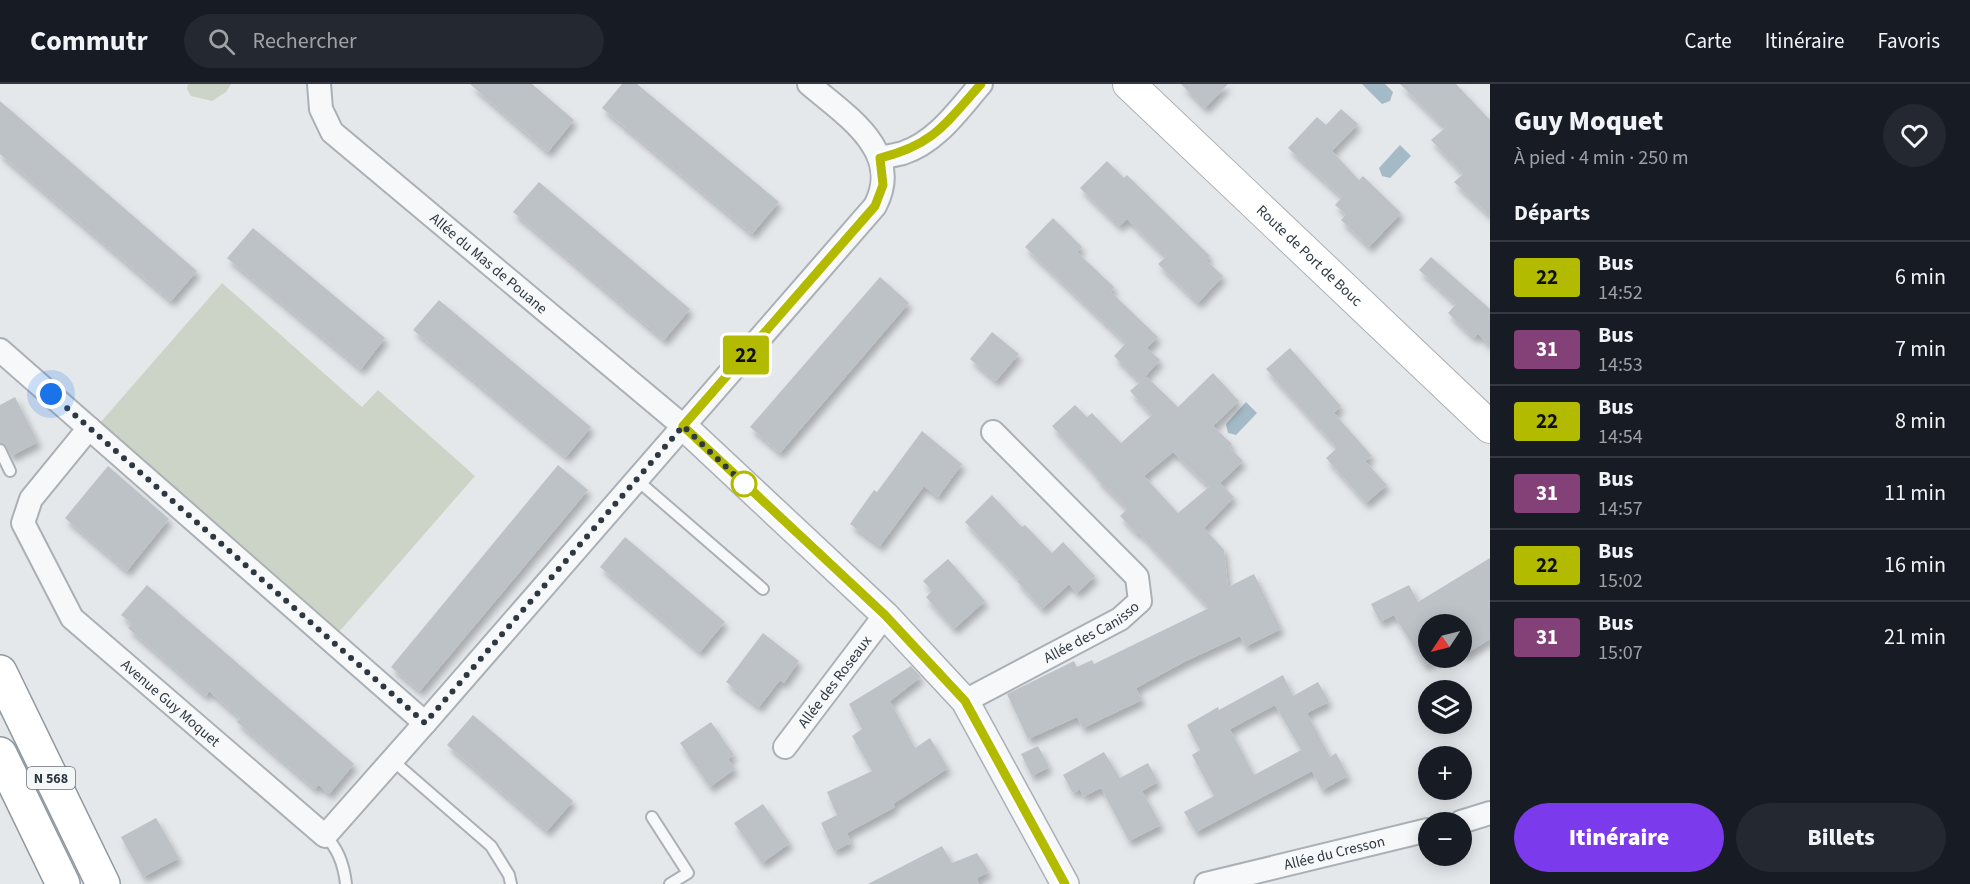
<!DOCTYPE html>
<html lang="fr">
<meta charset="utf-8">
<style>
:root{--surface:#171b24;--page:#242831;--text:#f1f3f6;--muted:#9ea1a6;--line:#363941;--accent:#7c3aed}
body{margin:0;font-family:"Source Sans 3",sans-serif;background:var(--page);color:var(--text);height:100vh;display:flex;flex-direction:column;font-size:22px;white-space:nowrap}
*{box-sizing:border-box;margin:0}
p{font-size:20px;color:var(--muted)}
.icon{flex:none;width:33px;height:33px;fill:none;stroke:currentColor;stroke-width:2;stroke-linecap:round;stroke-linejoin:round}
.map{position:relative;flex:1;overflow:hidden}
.side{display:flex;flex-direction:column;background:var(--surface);width:480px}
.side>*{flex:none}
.badge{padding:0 12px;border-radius:4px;font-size:21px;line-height:39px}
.needle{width:39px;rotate:235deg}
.controls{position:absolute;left:1418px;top:530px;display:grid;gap:12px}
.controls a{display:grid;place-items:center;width:54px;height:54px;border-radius:50%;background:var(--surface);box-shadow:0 3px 15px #0003;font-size:30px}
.you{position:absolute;width:30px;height:30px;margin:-15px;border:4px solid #fff;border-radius:50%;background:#1a73e8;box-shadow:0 0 0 9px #1a73e833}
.map>.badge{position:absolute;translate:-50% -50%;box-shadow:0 0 0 3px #fff}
h2{padding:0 24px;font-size:22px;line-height:54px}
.round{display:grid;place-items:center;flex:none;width:63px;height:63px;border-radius:32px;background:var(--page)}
.summary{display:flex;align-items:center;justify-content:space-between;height:102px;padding:0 24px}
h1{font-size:28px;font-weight:800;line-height:45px}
.button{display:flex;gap:12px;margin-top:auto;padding:12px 24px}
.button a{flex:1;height:69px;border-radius:36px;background:var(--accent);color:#fff;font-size:24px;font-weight:800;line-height:69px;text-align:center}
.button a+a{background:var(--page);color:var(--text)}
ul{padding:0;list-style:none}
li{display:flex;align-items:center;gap:18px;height:72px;padding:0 24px;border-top:2px solid var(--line)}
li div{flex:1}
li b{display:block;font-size:22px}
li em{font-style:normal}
li .badge{min-width:66px;font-weight:700;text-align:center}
header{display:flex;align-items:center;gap:36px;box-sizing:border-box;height:84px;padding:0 30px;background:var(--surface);border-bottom:2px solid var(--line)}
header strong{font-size:28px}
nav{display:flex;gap:33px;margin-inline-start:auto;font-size:21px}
.search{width:420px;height:54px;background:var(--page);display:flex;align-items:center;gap:15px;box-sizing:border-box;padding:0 21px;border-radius:33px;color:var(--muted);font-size:22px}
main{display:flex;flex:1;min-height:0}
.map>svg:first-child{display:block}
.green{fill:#ccd4c7}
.water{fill:#a4bac7}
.building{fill:#bdc2c7;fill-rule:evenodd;filter:url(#shadow)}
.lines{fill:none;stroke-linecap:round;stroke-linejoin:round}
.service-casing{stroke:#aab0b5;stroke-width:14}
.minor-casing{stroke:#aab0b5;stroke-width:26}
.tertiary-casing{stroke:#aab0b5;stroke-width:30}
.secondary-casing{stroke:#aab0b5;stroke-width:34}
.trunk-casing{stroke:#8e98a0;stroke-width:36}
.service{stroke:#f7f8fa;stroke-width:10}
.minor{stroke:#f7f8fa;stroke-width:22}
.tertiary{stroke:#f7f8fa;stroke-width:27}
.secondary{stroke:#fff;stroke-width:32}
.trunk{stroke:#fff;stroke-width:33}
.line-casing{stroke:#fff;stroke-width:14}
.line{stroke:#b2bb00;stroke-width:9}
.walk{stroke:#2e3842;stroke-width:6;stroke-dasharray:0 10.8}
.stop-dot{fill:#fff;stroke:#b2bb00;stroke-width:3}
.labels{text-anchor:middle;stroke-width:4.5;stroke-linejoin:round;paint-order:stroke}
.shield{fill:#f4f7f8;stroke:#697179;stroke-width:1.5}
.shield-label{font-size:14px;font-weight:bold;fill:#2e3842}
.street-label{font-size:15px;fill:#2e3842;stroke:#f4f7f8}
</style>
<header>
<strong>Commutr</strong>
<div class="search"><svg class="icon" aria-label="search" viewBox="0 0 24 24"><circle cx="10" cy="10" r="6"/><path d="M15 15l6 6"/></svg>Rechercher</div>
<nav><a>Carte</a><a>Itinéraire</a><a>Favoris</a></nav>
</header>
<main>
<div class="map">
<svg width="1490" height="800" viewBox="0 0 1490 800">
<defs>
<filter id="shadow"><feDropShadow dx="3.5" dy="6" stdDeviation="3" flood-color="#0004"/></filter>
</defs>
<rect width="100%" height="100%" fill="#e5e8eb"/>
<!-- green -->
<g class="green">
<polygon points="188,0 231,0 226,8 212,17 191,12 187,5"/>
<polygon points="222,199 362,323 378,306 475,392 339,548 100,339"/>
</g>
<!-- water -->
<g class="water">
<polygon points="1362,0 1385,0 1393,8 1390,17 1382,20"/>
<polygon points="1400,61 1411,72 1390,94 1382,92 1379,84"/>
<polygon points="1246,318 1257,329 1236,351 1228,349 1226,340"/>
</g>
<!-- building -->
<g class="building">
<polygon points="470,0 532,0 574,36 548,68"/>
<polygon points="622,0 637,0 779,118 752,150 602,24"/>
<polygon points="1181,0 1228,0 1205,24"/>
<polygon points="1400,0 1456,0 1490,36 1490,132 1454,98 1463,90 1431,56 1445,44"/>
<polygon points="0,17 197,187 171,217 0,70"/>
<polygon points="1341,25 1358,40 1332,67 1359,96 1363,92 1401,129 1369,163 1341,136 1346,130 1335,121 1342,113 1288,64 1317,33 1326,41"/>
<polygon points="1107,77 1124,94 1127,91 1210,172 1206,176 1223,192 1198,219 1158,180 1166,173 1127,135 1119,142 1080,104"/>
<polygon points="539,98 690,225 664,256 513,128"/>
<path d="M 1053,134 L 1082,163 L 1077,168 L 1114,203 L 1111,208 L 1158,253 L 1147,264 L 1160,276 L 1140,298 L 1147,293 L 1178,323 L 1213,289 L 1239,317 L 1213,342 L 1232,360 L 1229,363 L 1243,377 L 1220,399 L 1234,413 L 1204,444 L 1224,466 L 1228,503 L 1254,490 L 1281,545 L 1245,563 L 1240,552 L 1186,577 L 1136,604 L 1142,616 L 1083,644 L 1077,633 L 1028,655 L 1007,610 L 1074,577 L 1077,583 L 1092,576 L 1094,580 L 1209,524 L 1138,448 L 1137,450 L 1120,432 L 1127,425 L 1097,395 L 1098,393 L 1052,342 L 1075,321 L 1087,333 L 1092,329 L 1121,359 L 1152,331 L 1130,307 L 1140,298 L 1114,272 L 1126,259 L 1025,163 ZM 1173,368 L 1209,403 L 1178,429 L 1144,392 Z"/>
<polygon points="253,144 385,254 361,285 227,174"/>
<polygon points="1431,173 1490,225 1490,262 1478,250 1474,254 1448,229 1456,220 1419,186"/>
<polygon points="880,193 909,219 780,369 750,343"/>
<polygon points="439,216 591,343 566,373 413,246"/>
<polygon points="992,248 1019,270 996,297 970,275"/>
<polygon points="1290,264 1341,322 1334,329 1372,372 1365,377 1387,401 1366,419 1326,374 1337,364 1266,285"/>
<polygon points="15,313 38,358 11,372 6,362 0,359 0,321"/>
<polygon points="922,347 962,380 938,413 924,402 880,462 850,440 874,406 877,408"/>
<polygon points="558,381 588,406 420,607 391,583"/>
<polygon points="108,382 169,435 127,487 65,434"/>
<polygon points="992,411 1022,443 1025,441 1052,469 1063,458 1095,492 1077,509 1069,500 1042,525 1017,497 1019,495 965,438"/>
<polygon points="625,453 725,538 700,568 600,483"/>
<polygon points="1490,474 1490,555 1461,573 1461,540 1428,540 1428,573 1439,573 1425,581 1394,531 1380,538 1371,520 1409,501 1418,518"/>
<polygon points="948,475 985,517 954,545 926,513 932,507 923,497"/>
<polygon points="147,501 354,680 329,710 319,701 315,705 237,638 240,634 209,607 206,612 128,544 132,540 121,531"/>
<polygon points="763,549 799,577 784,599 780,596 759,623 726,598"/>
<polygon points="911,582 921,593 890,617 915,664 930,654 948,684 893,720 895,723 847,749 851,759 834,767 821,739 837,731 827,708 872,687 852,652 862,645 849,620"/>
<path d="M 1283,591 L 1293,612 L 1318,598 L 1329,618 L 1307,629 L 1330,673 L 1336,669 L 1348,692 L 1322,706 L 1312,687 L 1196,748 L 1184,728 L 1214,712 L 1192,671 L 1200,666 L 1187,641 L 1218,623 L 1219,626 ZM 1275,621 L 1301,666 L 1254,691 L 1230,645 Z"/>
<polygon points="473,631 573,717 547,747 447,661"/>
<polygon points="711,638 734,671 728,675 735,685 710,703 680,659"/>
<polygon points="1038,662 1049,683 1032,692 1021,670"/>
<polygon points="1104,668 1120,694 1148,679 1158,698 1142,707 1161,741 1129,757 1101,704 1083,713 1080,705 1073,709 1063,691"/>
<polygon points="763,720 790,759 762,779 734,739"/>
<polygon points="156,734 179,774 143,793 121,753"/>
<polygon points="942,762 952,779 977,769 989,788 977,794 979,800 868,800"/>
</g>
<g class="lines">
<!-- service casing -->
<g class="service-casing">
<g id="service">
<polyline points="0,366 10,387"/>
<polyline points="637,396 763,505"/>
<polyline points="392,676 491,762 509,791 511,800"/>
<polyline points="652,733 688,789 670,800"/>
<path d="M 325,752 C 339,765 344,782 346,800"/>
</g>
</g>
<!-- minor casing -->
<g class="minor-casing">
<g id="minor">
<path id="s1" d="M 319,0 L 321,25 L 332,48 L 683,342"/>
<path d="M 880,74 C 888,72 896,71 903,69 C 937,58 959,25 981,0"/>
<path d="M 0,266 L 425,639 L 875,122 C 904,67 845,31 809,0"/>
<path id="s2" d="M 89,344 L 31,415 L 23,439 L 72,534 L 325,752 L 425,639"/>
<path id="s3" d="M 965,617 L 1120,535 L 1140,517 L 1137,493 L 993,348"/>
<path id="s4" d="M 785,663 L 885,531"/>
<polyline points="1461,738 1490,729"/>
<path id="s5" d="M 1206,800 L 1428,746"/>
</g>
</g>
<!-- tertiary casing -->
<g class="tertiary-casing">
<polyline id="tertiary" points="683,342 885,531 965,617 1065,800"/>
</g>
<!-- secondary casing -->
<g class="secondary-casing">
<g id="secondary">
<path id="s6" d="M 1129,0 L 1490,343"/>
</g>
</g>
<!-- trunk casing -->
<g class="trunk-casing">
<g id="trunk">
<polyline points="0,588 103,800"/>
<polyline points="0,670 63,800"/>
</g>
</g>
<!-- service -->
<use href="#service" class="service"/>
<!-- minor -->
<use href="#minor" class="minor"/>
<!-- tertiary -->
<use href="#tertiary" class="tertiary"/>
<!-- secondary -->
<use href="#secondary" class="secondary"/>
<!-- trunk -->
<use href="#trunk" class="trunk"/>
</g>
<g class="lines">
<!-- line casing -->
<g class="line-casing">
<path id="line" d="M 981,0 C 946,39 934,61 880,74 L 883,101 L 875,122 L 683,342 L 885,531 L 965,617 L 1065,800"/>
</g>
<!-- line -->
<use href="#line" class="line"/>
<!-- walk -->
<polyline class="walk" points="51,310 425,639 683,342 744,400"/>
</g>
<!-- markers -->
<circle class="stop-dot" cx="744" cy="400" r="12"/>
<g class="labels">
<!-- shield labels -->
<rect class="shield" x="27" y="683" width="48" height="22" rx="4.5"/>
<g class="shield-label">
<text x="51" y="699">N 568</text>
</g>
<!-- street labels -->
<g class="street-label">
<text dy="5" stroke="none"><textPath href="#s6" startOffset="249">Route de Port de Bouc</textPath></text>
<text dy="5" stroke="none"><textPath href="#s1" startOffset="255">Allée du Mas de Pouane</textPath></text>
<text dy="5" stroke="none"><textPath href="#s3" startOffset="144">Allée des Canisso</textPath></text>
<text dy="5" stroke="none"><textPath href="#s4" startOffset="82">Allée des Roseaux</textPath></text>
<text dy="5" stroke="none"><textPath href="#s2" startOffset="354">Avenue Guy Moquet</textPath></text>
<text dy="5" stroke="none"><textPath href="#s5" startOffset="132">Allée du Cresson</textPath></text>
</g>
</g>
</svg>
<div class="controls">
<a><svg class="needle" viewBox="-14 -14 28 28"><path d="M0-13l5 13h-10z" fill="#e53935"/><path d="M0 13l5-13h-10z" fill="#9ea1a6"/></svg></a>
<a><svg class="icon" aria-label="layers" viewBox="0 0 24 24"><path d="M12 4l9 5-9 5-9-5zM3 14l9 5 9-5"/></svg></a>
<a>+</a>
<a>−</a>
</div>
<div class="you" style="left:51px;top:310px"></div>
<b class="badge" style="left:746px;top:271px;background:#b2bb00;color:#111">22</b>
</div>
<section class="side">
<div class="summary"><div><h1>Guy Moquet</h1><p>À pied · 4 min · 250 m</p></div><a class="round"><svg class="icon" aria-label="heart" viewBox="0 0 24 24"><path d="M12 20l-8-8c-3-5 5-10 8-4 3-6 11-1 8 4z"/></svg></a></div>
<h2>Départs</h2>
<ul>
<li><span class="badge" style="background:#b2bb00;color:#111">22</span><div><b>Bus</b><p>14:52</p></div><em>6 min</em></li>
<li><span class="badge" style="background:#844177;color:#fff">31</span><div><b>Bus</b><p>14:53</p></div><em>7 min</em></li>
<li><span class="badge" style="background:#b2bb00;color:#111">22</span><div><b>Bus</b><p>14:54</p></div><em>8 min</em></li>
<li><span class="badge" style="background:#844177;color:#fff">31</span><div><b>Bus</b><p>14:57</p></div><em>11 min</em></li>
<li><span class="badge" style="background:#b2bb00;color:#111">22</span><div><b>Bus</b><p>15:02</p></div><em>16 min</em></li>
<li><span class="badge" style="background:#844177;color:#fff">31</span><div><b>Bus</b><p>15:07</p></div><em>21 min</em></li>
</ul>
<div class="button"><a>Itinéraire</a><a>Billets</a></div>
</section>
</main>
